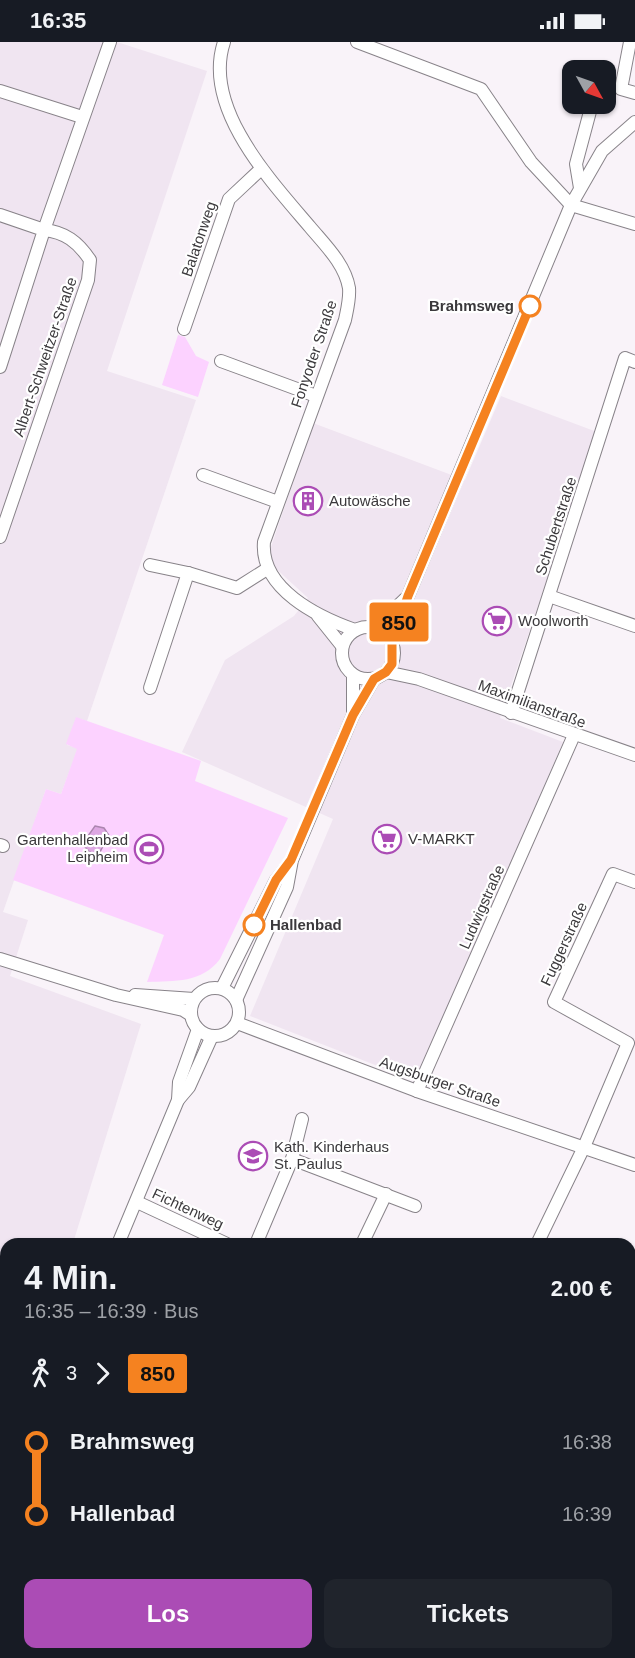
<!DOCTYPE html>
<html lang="de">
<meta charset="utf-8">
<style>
:root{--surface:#171b24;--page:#20242c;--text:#f1f3f6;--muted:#9ea1a6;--accent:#ab4cb5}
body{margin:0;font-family:Arial,sans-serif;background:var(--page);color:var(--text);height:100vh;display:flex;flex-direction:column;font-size:22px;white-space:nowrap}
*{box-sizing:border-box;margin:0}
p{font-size:20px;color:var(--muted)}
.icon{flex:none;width:33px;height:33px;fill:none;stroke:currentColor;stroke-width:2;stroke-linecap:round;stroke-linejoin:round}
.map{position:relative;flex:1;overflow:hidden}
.drawer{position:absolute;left:0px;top:1196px;width:636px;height:422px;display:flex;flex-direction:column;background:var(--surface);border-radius:18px 18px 0 0;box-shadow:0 2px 4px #0004}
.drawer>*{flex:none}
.badge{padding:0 12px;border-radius:4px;font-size:21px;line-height:39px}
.needle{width:39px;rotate:130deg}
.buttons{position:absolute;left:562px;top:18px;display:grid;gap:12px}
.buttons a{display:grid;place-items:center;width:54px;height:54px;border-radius:12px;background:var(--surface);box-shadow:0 2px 4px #0004;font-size:30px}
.map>.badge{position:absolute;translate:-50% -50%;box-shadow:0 0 0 3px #fff}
.legs{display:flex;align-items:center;gap:9px;height:66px;padding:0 24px;font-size:20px}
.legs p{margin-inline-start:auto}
.overview{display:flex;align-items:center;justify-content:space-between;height:102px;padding:0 24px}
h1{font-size:33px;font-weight:800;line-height:45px}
.action{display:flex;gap:12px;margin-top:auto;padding:12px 24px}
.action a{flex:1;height:69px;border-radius:12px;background:var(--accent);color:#fff;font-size:24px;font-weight:800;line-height:69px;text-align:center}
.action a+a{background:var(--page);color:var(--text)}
ul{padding:0 24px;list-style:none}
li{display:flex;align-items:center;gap:21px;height:72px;font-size:22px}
li i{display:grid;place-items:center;width:9px;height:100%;margin:0 8px;background:currentColor}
li i::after{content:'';width:15px;height:15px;margin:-8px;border:4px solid;border-radius:50%;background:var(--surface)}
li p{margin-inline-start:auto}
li:first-child i{background:linear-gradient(#0000 50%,currentColor 0)}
li:last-child i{background:linear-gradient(currentColor 50%,#0000 0)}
.status{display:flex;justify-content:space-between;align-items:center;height:42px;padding:0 30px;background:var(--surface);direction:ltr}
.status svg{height:16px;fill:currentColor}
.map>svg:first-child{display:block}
.built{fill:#f0e5f1}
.green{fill:#fcd2ff}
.water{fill:#dda7e2;stroke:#ac86b0;stroke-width:1.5}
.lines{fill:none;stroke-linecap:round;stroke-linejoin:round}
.minor-casing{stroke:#888389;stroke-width:14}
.minor{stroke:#fff;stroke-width:12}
.line-1-casing{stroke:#fff;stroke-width:14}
.line-1{stroke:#f58220;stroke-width:9}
.stop-1-dot{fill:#fff;stroke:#f58220;stroke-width:3}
.labels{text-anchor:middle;stroke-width:4.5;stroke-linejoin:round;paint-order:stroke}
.street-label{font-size:15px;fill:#3b393c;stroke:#fff}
.stop-label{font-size:15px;font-weight:bold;fill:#3b393c;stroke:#fff;text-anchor:end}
.poi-label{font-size:15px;fill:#3b393c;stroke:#fff;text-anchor:start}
</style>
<div class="status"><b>16:35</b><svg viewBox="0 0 49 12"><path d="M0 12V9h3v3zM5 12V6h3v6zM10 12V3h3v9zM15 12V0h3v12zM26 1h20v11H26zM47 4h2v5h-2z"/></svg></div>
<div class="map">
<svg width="635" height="1616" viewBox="0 0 635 1616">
<rect width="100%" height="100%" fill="#f9f3f9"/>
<!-- built -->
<g class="built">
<polygon points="0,0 117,0 207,29 107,329 196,358 87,679 76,676 67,703 78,706 61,752 46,747 3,870 28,878 10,934 141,982 73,1201 6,1202 6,1420 0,1439"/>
<polygon points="501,354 597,390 500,676 563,700 416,1039 250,974 333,777 182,710 225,618 294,574 308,556 273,524 270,508 313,381 465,438"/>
</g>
<!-- green -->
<g class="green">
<polygon points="178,293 185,295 196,314 209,320 198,355 162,343"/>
<path d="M 76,675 L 201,719 L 195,739 L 288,776 L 220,917 C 202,941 175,939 147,940 L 164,893 L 13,838 L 46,747 L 61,752 L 77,707 L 66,702 Z"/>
</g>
<!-- water -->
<path class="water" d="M 95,784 L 104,786 L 110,795 L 107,796 L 99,812 C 91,813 86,808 83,801 Z"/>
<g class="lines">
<!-- minor casing -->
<g class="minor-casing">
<g id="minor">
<path d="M 224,0 C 202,66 271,139 310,185 C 325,203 345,222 349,246 C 350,257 347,268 345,278 L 264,500 C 260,547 318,575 355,588"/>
<polyline points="357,0 481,47 531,120 571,163"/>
<polyline points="630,0 621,47 635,51"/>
<polyline points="0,49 82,75"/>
<polyline points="580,146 576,122 592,62"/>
<polyline points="571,163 635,182"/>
<polyline points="0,173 44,188 0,325"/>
<polyline points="184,287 229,157 261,127"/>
<polyline points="221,319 316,354"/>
<polyline points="203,433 278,460"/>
<path d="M 0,495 L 88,238 L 90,218 C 78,200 65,190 44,188 L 110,0"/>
<polyline points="150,523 188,531 237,546 267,527"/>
<polyline points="549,554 635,584"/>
<polyline points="318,574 342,604"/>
<circle cx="368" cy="611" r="26"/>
<polyline points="375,586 405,557"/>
<polyline points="392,601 408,554 571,163 602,109 635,80"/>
<polyline points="386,630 419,637 635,713"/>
<polyline points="150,646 188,531"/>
<polyline points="353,671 353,633"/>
<polyline points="511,671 625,316 635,320"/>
<polyline points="0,803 3,804"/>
<polyline points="0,917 116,953 183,968 191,973"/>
<circle cx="215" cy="970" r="24"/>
<polyline points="222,946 276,838 291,819"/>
<polyline points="135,953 194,957"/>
<polyline points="236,958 287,845 292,818 353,673 374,637"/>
<polyline points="237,981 417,1049 635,1123"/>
<polyline points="417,1049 574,693"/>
<polyline points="178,1058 189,1045 212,994"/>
<polyline points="292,1117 415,1164"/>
<polyline points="137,1160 227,1202"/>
<polyline points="118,1202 178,1058 179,1040 198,987"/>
<polyline points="256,1202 292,1117 302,1077"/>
<polyline points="362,1202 386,1152"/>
<polyline points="537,1202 584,1105 628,1001 554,960 613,832 635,840"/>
<polyline points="630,1239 635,1241"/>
<polyline points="630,1341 635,1331"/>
<polyline points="630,1399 635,1401"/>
<polyline points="630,1494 635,1488"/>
<polyline points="0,1504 6,1485"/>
</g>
</g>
<!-- minor -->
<use href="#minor" class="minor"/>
</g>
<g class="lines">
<!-- line-1 casing -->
<g class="line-1-casing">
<polyline id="line-1" points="254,883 276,838 291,818 353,673 374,637 386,630 392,622 392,601 408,554 530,264"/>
</g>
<!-- line-1 -->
<use href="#line-1" class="line-1"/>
</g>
<!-- icons -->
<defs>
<g id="building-ring" transform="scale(1.5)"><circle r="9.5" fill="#fff" stroke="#ab4cb5" stroke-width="1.5"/><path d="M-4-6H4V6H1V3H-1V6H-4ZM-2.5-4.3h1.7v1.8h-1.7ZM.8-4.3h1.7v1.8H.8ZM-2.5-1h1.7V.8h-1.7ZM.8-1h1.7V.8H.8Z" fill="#ab4cb5"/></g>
<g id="supermarket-ring" transform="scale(1.5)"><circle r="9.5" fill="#fff" stroke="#ab4cb5" stroke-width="1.5"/><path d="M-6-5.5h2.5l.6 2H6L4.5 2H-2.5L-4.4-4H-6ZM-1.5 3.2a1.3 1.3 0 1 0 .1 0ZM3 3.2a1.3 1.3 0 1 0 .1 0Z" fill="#ab4cb5"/></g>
<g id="stadium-ring" transform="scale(1.5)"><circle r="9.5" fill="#fff" stroke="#ab4cb5" stroke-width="1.5"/><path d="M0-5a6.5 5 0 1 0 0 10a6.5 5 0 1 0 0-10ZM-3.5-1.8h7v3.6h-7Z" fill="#ab4cb5"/></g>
<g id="school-ring" transform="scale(1.5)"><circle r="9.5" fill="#fff" stroke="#ab4cb5" stroke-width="1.5"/><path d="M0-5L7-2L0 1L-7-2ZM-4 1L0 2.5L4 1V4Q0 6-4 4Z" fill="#ab4cb5"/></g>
</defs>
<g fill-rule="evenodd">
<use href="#building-ring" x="308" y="459"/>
<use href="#supermarket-ring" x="497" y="579"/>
<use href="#supermarket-ring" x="387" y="797"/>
<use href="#stadium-ring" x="149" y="807"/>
<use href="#school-ring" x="253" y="1114"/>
</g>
<!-- markers -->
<g class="stop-1-dot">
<circle cx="530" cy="264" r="10"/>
<circle cx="254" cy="883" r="10"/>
</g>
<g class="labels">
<!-- street labels -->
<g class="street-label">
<text transform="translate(199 197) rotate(-71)" y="5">Balatonweg</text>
<text transform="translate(314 312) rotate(-71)" y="5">Fonyoder Straße</text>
<text transform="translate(45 315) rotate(-71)" y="5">Albert-Schweitzer-Straße</text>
<text transform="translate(556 484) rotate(-72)" y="5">Schubertstraße</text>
<text transform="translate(532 662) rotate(20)" y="5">Maximilianstraße</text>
<text transform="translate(482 865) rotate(-66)" y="5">Ludwigstraße</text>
<text transform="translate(564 902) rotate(-65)" y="5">Fuggerstraße</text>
<text transform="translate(440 1040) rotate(19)" y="5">Augsburger Straße</text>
<text transform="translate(188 1167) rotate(25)" y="5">Fichtenweg</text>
</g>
<!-- stop labels -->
<g class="stop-label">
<text x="514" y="269">Brahmsweg</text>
<text x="270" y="888" text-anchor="start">Hallenbad</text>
</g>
<!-- poi labels -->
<g class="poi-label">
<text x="329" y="464">Autowäsche</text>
<text x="518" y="584">Woolworth</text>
<text x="408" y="802">V-MARKT</text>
<text x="128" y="803" text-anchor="end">Gartenhallenbad<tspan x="128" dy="17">Leipheim</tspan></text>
<text x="274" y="1110">Kath. Kinderhaus<tspan x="274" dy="17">St. Paulus</tspan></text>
</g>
</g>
</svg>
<div class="buttons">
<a><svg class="needle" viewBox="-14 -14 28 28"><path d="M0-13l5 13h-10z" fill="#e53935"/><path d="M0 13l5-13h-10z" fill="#9ea1a6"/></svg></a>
</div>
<b class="badge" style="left:399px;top:580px;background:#f58220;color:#111">850</b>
<section class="drawer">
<div class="overview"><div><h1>4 Min.</h1><p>16:35 – 16:39 · Bus</p></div><b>2.00 €</b></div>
<div class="legs"><svg class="icon" aria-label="walk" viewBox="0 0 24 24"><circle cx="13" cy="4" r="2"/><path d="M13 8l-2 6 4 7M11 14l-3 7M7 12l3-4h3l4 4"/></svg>3<svg class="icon" aria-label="forward" viewBox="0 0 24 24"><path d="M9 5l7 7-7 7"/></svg><b class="badge" style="background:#f58220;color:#111">850</b></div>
<ul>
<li><i style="color:#f58220"></i><b>Brahmsweg</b><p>16:38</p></li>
<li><i style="color:#f58220"></i><b>Hallenbad</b><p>16:39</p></li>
</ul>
<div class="action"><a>Los</a><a>Tickets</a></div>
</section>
</div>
